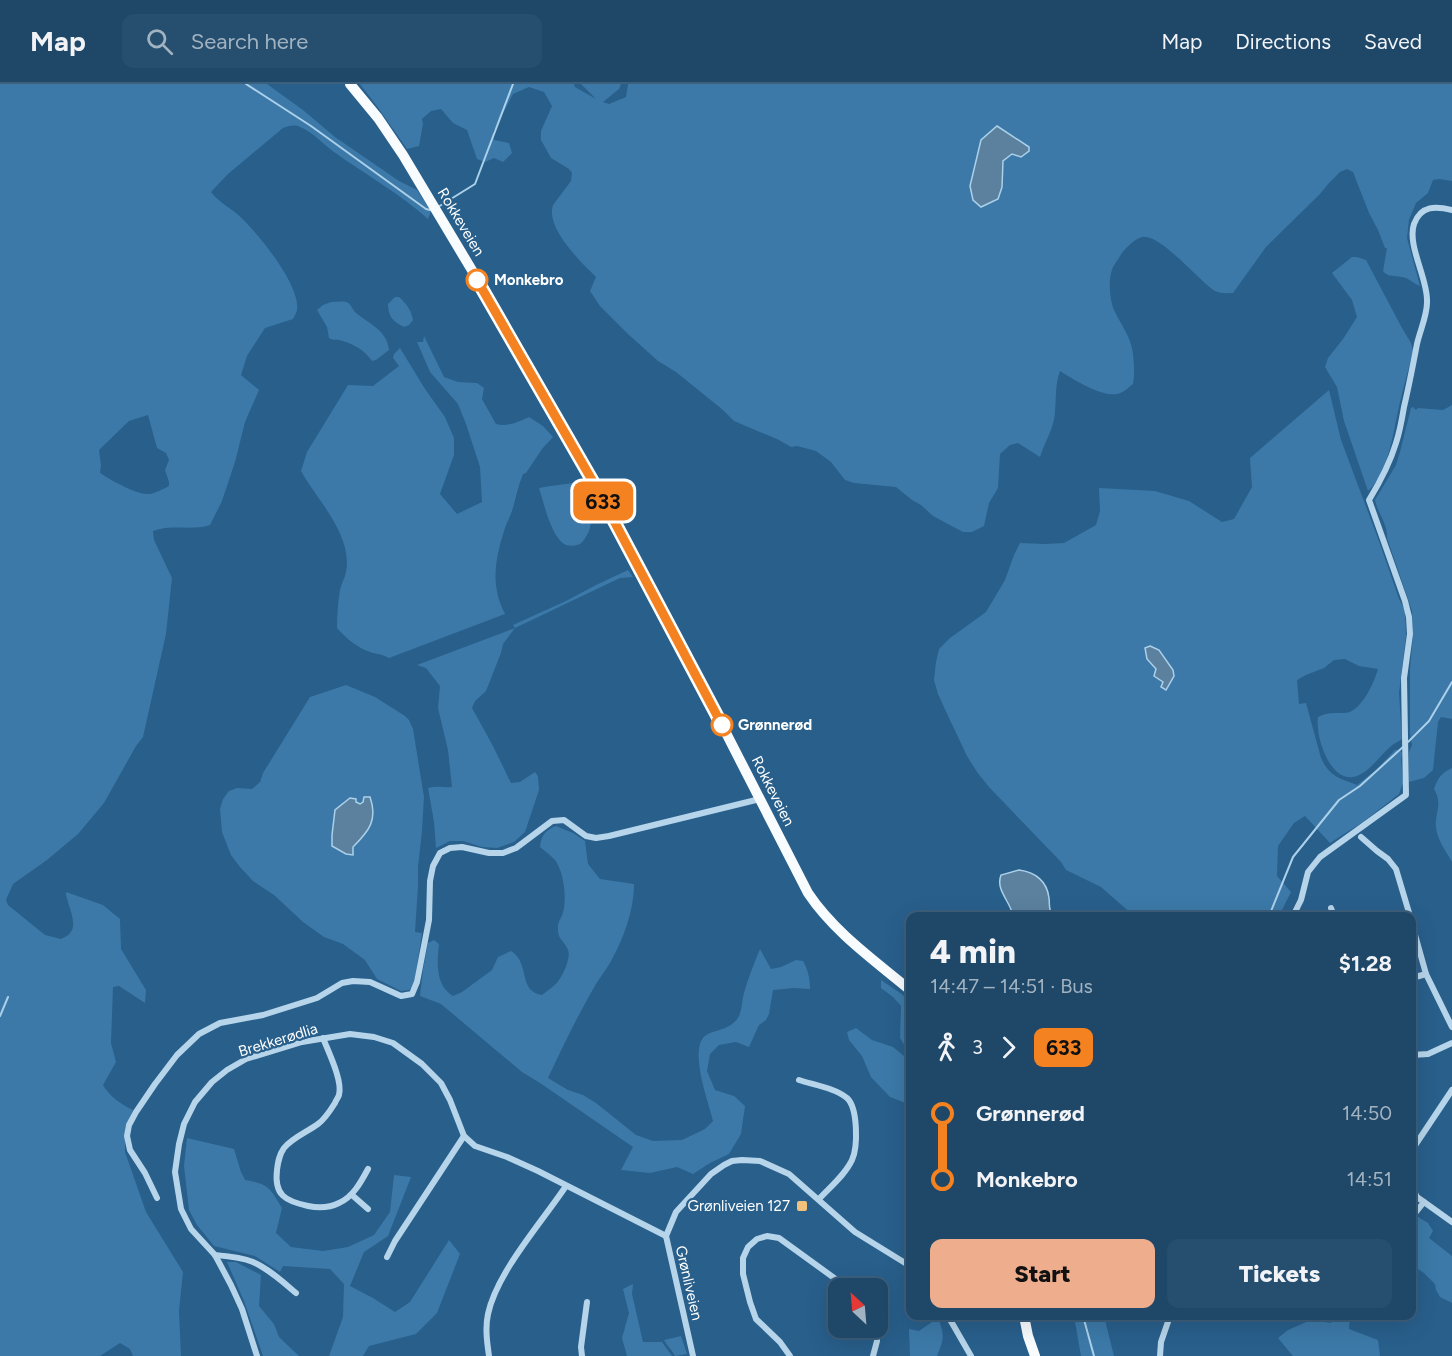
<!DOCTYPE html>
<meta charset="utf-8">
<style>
:root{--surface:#1e4768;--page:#264e6e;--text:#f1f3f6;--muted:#a1b2c0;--line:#3c5f7c;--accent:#eead8d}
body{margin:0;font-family:Figtree,sans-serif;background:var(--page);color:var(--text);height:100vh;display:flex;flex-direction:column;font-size:22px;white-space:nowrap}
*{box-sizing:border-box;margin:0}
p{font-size:20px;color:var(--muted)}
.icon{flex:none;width:33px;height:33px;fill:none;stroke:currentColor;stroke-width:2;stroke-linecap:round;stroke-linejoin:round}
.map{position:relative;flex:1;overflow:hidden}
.sheet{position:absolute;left:906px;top:828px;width:510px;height:408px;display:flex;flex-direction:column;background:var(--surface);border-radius:12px;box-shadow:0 6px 24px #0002,0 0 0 2px var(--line)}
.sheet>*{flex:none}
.badge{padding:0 12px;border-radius:9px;font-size:21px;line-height:39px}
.needle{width:39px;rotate:334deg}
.tools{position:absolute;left:828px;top:1194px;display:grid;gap:12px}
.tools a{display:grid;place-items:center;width:60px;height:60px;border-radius:12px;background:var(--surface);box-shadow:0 6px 24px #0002,0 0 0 2px var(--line);font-size:30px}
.map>.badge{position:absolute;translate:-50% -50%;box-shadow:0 0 0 3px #fff}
.legs{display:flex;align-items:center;gap:9px;height:66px;padding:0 24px;font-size:20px}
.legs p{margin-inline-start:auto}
.summary{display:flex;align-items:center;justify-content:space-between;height:102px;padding:0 24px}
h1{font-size:33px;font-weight:800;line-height:45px}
.primary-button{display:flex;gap:12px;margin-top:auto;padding:12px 24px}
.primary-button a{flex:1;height:69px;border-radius:12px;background:var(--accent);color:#111;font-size:24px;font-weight:800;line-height:69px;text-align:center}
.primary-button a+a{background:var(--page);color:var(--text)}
ul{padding:0 24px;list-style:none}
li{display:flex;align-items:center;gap:21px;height:66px;font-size:22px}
li i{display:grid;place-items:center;width:9px;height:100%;margin:0 8px;background:currentColor}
li i::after{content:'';width:15px;height:15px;margin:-8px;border:4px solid;border-radius:50%;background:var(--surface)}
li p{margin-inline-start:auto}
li:first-child i{background:linear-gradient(#0000 50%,currentColor 0)}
li:last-child i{background:linear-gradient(currentColor 50%,#0000 0)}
header{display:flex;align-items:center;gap:36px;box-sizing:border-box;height:84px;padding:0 30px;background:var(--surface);border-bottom:2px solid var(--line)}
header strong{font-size:28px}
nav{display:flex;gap:33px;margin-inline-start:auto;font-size:21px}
.search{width:420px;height:54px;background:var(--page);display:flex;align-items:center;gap:15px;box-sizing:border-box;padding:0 21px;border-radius:12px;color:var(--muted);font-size:22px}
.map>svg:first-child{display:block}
.green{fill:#3c79a8;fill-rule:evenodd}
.water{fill:#5b819e;stroke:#abd0ea;stroke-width:1.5}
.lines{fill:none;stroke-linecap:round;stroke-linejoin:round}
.stream{stroke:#abd0ea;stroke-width:2}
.minor{stroke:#b6d4ea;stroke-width:6}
.primary{stroke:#f9fcfe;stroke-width:10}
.line-1-casing{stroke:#fff;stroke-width:14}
.line-1{stroke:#f58220;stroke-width:9}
.stop-1-dot{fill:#fff;stroke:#f58220;stroke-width:3}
.poi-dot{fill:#f2c27c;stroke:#285f8b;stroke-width:2}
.labels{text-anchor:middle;stroke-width:4.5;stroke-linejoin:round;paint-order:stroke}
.street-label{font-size:15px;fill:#fff;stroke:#285f8b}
.stop-label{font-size:15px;font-weight:bold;fill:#fff;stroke:#285f8b;text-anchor:start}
.poi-label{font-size:15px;fill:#fff;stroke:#285f8b;text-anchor:end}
</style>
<header>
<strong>Map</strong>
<div class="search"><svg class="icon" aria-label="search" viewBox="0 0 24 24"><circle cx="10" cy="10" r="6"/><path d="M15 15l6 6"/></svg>Search here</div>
<nav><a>Map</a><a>Directions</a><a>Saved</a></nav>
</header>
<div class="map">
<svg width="1452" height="1272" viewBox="0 0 1452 1272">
<rect width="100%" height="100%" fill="#285f8b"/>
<!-- green -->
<g class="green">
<path d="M 0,0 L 267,0 L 303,26 L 335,53 L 399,97 L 417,106 L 431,127 L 428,135 C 400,110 365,90 334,68 C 323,60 313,48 300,43 C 294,40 289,42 283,44 L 228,90 L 211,108 C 218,117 227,122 236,129 C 255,145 301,201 297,226 C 297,228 294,233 293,235 L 265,244 L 247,272 L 241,291 L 259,306 L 245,338 L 235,378 L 222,417 L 210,441 C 191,447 172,440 153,447 L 154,456 L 172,494 L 166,550 L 143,653 L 136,662 L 104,719 L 78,750 L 47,776 L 13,800 L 6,816 L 8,821 L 45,851 L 61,855 C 64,853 68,852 70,849 C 79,839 66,819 66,808 L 103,821 L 120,835 L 121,865 L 146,906 L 145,919 L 119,902 L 113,903 L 111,959 L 116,978 L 103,1001 C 109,1012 122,1021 133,1026 L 125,1044 L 125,1068 L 146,1128 L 183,1188 L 179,1227 L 181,1272 L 133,1272 L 130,1265 L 120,1259 L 100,1272 L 0,1272 ZM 148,331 L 157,364 L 166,369 L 169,376 L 165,386 L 169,398 L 169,402 C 163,405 156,409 150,410 C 136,411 111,396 100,389 L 101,381 L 99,366 L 129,337 Z"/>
<path d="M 360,0 L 574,0 L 575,3 L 596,15 L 581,0 L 621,0 L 619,5 L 603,18 L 609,20 L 626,13 L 628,0 L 1452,0 L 1452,97 L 1439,95 L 1433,96 L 1428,109 L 1416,119 L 1409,136 L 1407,154 L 1420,202 C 1414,200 1409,194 1402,193 C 1393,191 1389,194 1383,187 L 1387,164 L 1385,164 L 1378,146 L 1369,129 L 1353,88 L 1347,85 L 1340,88 L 1329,99 L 1319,111 L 1266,163 L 1233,209 C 1227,209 1221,210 1215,207 C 1200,198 1160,149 1142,153 C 1133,156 1123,166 1119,174 C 1117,177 1113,182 1112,186 C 1108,196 1110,217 1114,226 C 1120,239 1129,250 1132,264 C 1134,275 1135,289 1133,300 C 1128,304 1123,309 1117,310 C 1101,313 1073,295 1060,287 C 1054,303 1057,320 1054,336 C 1051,349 1044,360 1040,373 L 1018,359 L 1010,361 L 1000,370 L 998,404 L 989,419 L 984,442 L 972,448 L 963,448 L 933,432 L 921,421 L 912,416 L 896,403 L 854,399 L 845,396 L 831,378 L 816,367 L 797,362 L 791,363 L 779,356 L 734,337 L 723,326 L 676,288 L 658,277 L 628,250 L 600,222 L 590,207 L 596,193 C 581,178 545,144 553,121 L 571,97 L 572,89 L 569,85 L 551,74 L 541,56 L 541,47 L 552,22 L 544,8 L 529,3 L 513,10 L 493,48 L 494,56 L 509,59 L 512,69 L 503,78 L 494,74 L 485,78 L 477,75 L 467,46 L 453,39 L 441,25 L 431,27 L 422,35 L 423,40 L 419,62 L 407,65 L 379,25 Z"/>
<path d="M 1352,173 L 1357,173 L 1366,176 L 1402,244 L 1411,259 L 1413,267 C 1409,284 1404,301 1400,318 C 1394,343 1389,390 1368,407 L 1344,337 L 1337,303 L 1325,283 L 1328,274 L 1343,255 L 1357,233 L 1352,216 L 1332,189 Z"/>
<path d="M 395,213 L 399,213 C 407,220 411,226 413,236 L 409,241 L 404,243 C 393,238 388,232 388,220 Z"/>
<path d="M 331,218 C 336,218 342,217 346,218 C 351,219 352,225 355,228 C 369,240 387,246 389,266 L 376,276 L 372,277 C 364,266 357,262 343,257 C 337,255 334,257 329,254 L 327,243 L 317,226 L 323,221 Z"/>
<path d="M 424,252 L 444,293 L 458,298 L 477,299 L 484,304 L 482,315 L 496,340 C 508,343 518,338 529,333 L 543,342 L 553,353 L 542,365 L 526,389 L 523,390 C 518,402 516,414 512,427 C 510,433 507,438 505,444 C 495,475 490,501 505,530 L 389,574 C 382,570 376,570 370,568 C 356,563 346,554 337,544 C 337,531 338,518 340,506 C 341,500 345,494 346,488 C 353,451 317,416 301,387 L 307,368 L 348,301 L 373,302 L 399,282 L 393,274 L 394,270 L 400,264 L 425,305 L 445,333 L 454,354 L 454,371 L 440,410 L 457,430 L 482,418 L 480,383 L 466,340 L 458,320 L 430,288 L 417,258 L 423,258 Z"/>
<path d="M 1329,306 L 1341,356 L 1380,460 L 1399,515 L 1405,526 L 1406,552 L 1399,609 L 1402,655 C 1398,658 1394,659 1390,663 C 1379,672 1369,690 1353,693 C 1329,697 1315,651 1318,633 C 1327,628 1335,629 1345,629 C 1361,628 1374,599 1378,585 L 1359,582 L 1345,575 L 1334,576 L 1324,584 L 1306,591 L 1297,596 L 1299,620 L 1306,619 L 1321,674 C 1330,693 1339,694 1357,701 L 1376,686 L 1395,666 L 1400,666 L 1402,669 L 1401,676 L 1403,699 L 1399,710 L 1363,738 L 1330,759 L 1305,732 L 1294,739 L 1278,762 L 1277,792 L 1291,808 L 1279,832 L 1134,832 L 1101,803 L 1066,786 L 1061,778 L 989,703 L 977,688 L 967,672 L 949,634 L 938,610 L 934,596 L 936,578 L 939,565 L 950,554 L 986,528 L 1005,496 L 1014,471 L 1020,459 L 1045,460 L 1064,459 L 1096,441 L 1100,427 L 1099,404 L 1155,407 L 1189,417 L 1222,438 L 1234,435 L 1252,403 L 1250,374 Z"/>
<path d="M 1452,321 L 1452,635 L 1441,633 L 1438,638 L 1433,686 L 1424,694 L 1409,698 L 1409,668 L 1412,661 L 1410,650 L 1410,585 L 1413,551 L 1412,527 L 1387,454 C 1388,440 1378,430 1375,416 L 1396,381 L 1400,368 L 1411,324 L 1413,323 L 1416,326 L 1418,324 L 1443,326 Z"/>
<path d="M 577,398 C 584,415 597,434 587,451 C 584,456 582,460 577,461 C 573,462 567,462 564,460 C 550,450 544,419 539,404 C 552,401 565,401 577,398 Z"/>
<path d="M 628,486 L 633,493 L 620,494 L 515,544 L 503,560 L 501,569 L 486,607 L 475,617 L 472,624 L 493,662 L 511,699 L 520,698 L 535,688 L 538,692 L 539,706 L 525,748 L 514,758 L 497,764 L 482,763 L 463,757 L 450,757 L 436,764 L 434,738 L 428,704 C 438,701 443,704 452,703 L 448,666 L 438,624 L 440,602 L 426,584 L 417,581 L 515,544 L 513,541 L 566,517 L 596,501 Z"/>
<path d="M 346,601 L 375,613 L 405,632 L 409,636 L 413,645 L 424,713 L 422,747 L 418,783 L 418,802 L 415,848 L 422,849 L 414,901 L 409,906 L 401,907 L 377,895 L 365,876 L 343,860 L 324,853 L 303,838 L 274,811 L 253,797 L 240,783 L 231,771 L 222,748 L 220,725 L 223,715 L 229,707 L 237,704 L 252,705 L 260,698 L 263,689 L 310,613 ZM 355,718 L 360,720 L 363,718 L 365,751 L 353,763 L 353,770 L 333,762 L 332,751 L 335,726 Z"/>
<path d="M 1452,684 L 1452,778 C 1446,767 1437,756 1436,743 C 1435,728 1443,720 1434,705 C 1438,694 1441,689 1452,684 Z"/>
<path d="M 556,742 L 573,749 L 585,757 L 588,780 L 600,795 L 634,800 C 634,827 623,856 610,879 C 604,889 597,897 592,907 C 576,935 562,964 548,994 L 568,1006 L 583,1011 L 596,1019 L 636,1051 L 653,1057 L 682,1056 L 705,1045 L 713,1037 C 709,1019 686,960 708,950 C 719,945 732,945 739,932 C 742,925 742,916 744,909 C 748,894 754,880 760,865 L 771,885 L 781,883 L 796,876 L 803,877 C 808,886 810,894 810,905 L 794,904 L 773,906 L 769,930 L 766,936 L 759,941 L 749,963 L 736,958 L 719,961 L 710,970 L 707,987 L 715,1006 L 734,1012 L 745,1022 L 741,1050 L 729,1070 L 710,1079 L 693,1090 L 677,1083 L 650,1089 L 621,1086 L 633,1063 L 540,999 L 522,988 L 441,920 L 420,912 L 423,886 L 428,859 L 434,856 L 439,860 C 437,877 435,902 453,912 L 462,908 L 492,886 L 498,873 L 511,867 C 531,879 517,907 542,911 C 547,907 555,902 559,896 C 564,889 571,873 568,866 C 564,855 557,857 558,841 C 559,836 562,833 563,828 C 567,815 564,786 554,775 C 550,771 545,767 540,763 C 541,751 546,746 556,742 Z"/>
<polygon points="881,896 903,911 910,922 910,970 900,954 901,922 893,913 881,904"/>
<polygon points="856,944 872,956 893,963 910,977 910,1023 903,1018 890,1013 871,993 862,972 849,956 847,948"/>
<path d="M 187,1054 L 234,1065 L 241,1088 L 245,1096 C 269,1100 270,1104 282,1124 L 276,1149 L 291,1163 L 323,1167 L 348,1163 L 374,1151 L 390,1128 L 394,1091 L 411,1093 L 388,1152 L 364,1168 L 350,1202 L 373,1214 L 395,1228 L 410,1218 L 449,1156 L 460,1170 L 437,1229 L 416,1250 L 369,1262 L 363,1272 L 329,1272 L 343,1233 L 344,1200 L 330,1185 L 283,1182 L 280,1188 L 255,1172 L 214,1162 L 197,1141 L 189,1126 L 184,1082 Z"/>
<polygon points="1418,1133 1428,1139 1433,1147 1429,1154 1452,1172 1452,1219 1440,1213 1436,1206 1435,1200 1424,1189 1412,1181 1412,1139"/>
<polygon points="227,1178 236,1178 261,1191 259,1222 274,1240 279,1253 299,1272 263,1272 244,1217"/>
<polygon points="633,1200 632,1210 643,1258 662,1258 672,1272 627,1272 622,1254 629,1229 623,1205"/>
<polygon points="1074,1232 1104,1232 1114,1272 1081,1272"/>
<polygon points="1333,1232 1350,1232 1349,1245 1378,1256 1380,1272 1293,1272 1278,1254 1288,1246 1311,1236 1331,1239"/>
<path d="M 938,1234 C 945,1252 944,1255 937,1272 L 910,1272 L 909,1245 L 919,1247 Z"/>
<path d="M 681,1252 L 687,1270 L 675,1272 C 672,1266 667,1262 664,1256 Z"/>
</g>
<!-- water -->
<g class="water">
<polygon points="997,42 1029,63 1029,67 1021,73 1012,70 1003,77 1002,103 998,115 981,123 973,116 970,102 981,56"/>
<polygon points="1150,562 1159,566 1173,586 1174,592 1166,606 1161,603 1163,598 1154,592 1156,585 1147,575 1145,564"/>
<path d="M 364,713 L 370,713 C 378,736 369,747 353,763 L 353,771 L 346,770 L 332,762 L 332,751 L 335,726 L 350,714 L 356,715 L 356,718 L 360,720 L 363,718 Z"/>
<path d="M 1019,786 C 1035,788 1047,797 1049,814 C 1050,822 1048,825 1053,832 L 1028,832 L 1021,831 L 1013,832 C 1011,818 995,806 1001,791 Z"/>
</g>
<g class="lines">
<!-- stream -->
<g class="stream">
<polyline points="246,0 311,42 426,125 430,126"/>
<polyline points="438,123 475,100 513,0"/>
<polyline points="1408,658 1429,637 1452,598"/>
<polyline points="1269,832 1293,773 1339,716 1360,702 1404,662"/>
<polyline points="0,932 8,913"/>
<polyline points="1083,1232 1094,1272"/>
</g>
<!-- minor -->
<g class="minor">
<polyline points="1361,753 1377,767 1388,775 1396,785 1410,832"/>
<polyline points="1331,824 1334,832"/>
<path d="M 1293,832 L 1301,816 L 1308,788 L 1320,773 L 1406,711 L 1404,594 L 1410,550 L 1409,533 L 1405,517 L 1369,416 C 1380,398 1390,379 1396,359 C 1400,347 1402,335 1404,323 C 1409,302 1413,281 1417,260 C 1420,246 1428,230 1427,216 C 1427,193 1407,161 1414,140 C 1421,121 1436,122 1452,126"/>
<polyline points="1412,840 1426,890 1452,943"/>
<polyline points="1412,894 1426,890"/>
<path d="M 323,954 C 328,967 343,997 339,1011 C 338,1014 336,1016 335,1019 C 330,1027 325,1035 318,1040 C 307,1048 292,1054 284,1064 C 279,1071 278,1078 277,1086 C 274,1111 285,1117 308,1122 C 318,1124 329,1124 339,1119 C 353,1113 361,1098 368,1085"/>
<polyline points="1412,971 1428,970 1452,959"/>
<path d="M 799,996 C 814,1001 835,1004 847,1014 C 858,1024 858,1063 852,1076 C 845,1091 830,1103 819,1115"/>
<polyline points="1412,1066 1452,1006"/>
<polyline points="1412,1103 1417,1113 1452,1138"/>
<polyline points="352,1111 368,1125"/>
<polyline points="157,1114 145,1089 130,1066 127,1052 129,1041 136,1028 155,1000 177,971 199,950 220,939 263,931 317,914 342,899 353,897 370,898 401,912 412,910 417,898 429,836 430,797 433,782 440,769 450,764 462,763 489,769 503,769 516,764 552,737 564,736 586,752 596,754 609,752 760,715"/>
<polyline points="1412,1133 1424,1118"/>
<path d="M 215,1171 C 227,1172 241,1173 253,1178 C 269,1185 283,1198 296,1209"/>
<polyline points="387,1173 395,1157 464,1052"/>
<polyline points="948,1232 971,1272"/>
<polyline points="257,1272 242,1225 231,1201 215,1171 191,1145 181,1125 175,1088 179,1060 184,1040 195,1018 212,998 227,986 246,975 302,958 350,950 374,953 393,959 422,980 441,999 450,1016 464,1052 475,1062 507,1073 538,1087 666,1152"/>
<path d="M 489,1272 C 487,1258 485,1244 488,1230 C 497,1188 542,1138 566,1102"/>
<polyline points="582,1272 581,1263 587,1218"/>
<polyline points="693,1272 666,1152 676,1128 711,1090 724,1081 732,1077 742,1076 760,1077 789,1090 855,1148 910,1182"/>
<polyline points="790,1272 780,1258 756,1235 750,1218 743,1190 743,1174 748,1163 757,1155 767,1152 779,1154 848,1204"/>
<polyline points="873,1272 877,1257 877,1244"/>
<polyline points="1160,1272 1161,1258 1170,1232"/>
</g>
<!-- primary -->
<g class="primary">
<path d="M 350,0 L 378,34 L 403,71 L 476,193 L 568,354 L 595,403 L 724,645 L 808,809 C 834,848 874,876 910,906"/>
<polyline points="1024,1232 1028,1252 1035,1272"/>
</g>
</g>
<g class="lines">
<!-- line-1 casing -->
<g class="line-1-casing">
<polyline id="line-1" points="477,196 596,403 722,641"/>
</g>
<!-- line-1 -->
<use href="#line-1" class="line-1"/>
</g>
<!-- markers -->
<g class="stop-1-dot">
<circle cx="477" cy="196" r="10"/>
<circle cx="722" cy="641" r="10"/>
</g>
<rect class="poi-dot" x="796" y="1116" width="12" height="12" rx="3"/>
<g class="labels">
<!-- street labels -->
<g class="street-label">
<text transform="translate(461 138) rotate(59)" y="5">Rokkeveien</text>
<text transform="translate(773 707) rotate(63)" y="5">Rokkeveien</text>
<text transform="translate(278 956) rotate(-17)" y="5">Brekkerødlia</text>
<text transform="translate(689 1199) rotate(77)" y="5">Grønliveien</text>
</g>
<!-- stop labels -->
<g class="stop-label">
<text x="494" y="201">Monkebro</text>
<text x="738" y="646">Grønnerød</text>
</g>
<!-- poi labels -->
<g class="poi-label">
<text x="790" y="1127">Grønliveien 127</text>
</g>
</g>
</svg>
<div class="tools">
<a><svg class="needle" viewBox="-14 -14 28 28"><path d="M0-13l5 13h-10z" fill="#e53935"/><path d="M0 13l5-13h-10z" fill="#a1b2c0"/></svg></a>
</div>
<b class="badge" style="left:603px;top:417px;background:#f58220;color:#111">633</b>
<section class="sheet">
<div class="summary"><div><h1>4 min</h1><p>14:47 – 14:51 · Bus</p></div><b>$1.28</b></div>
<div class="legs"><svg class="icon" aria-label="walk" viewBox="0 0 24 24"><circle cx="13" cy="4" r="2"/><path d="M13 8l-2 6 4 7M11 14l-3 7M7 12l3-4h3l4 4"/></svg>3<svg class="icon" aria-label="forward" viewBox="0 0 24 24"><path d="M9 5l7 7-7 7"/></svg><b class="badge" style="background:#f58220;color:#111">633</b></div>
<ul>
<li><i style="color:#f58220"></i><b>Grønnerød</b><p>14:50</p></li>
<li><i style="color:#f58220"></i><b>Monkebro</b><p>14:51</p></li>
</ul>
<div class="primary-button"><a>Start</a><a>Tickets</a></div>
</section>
</div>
